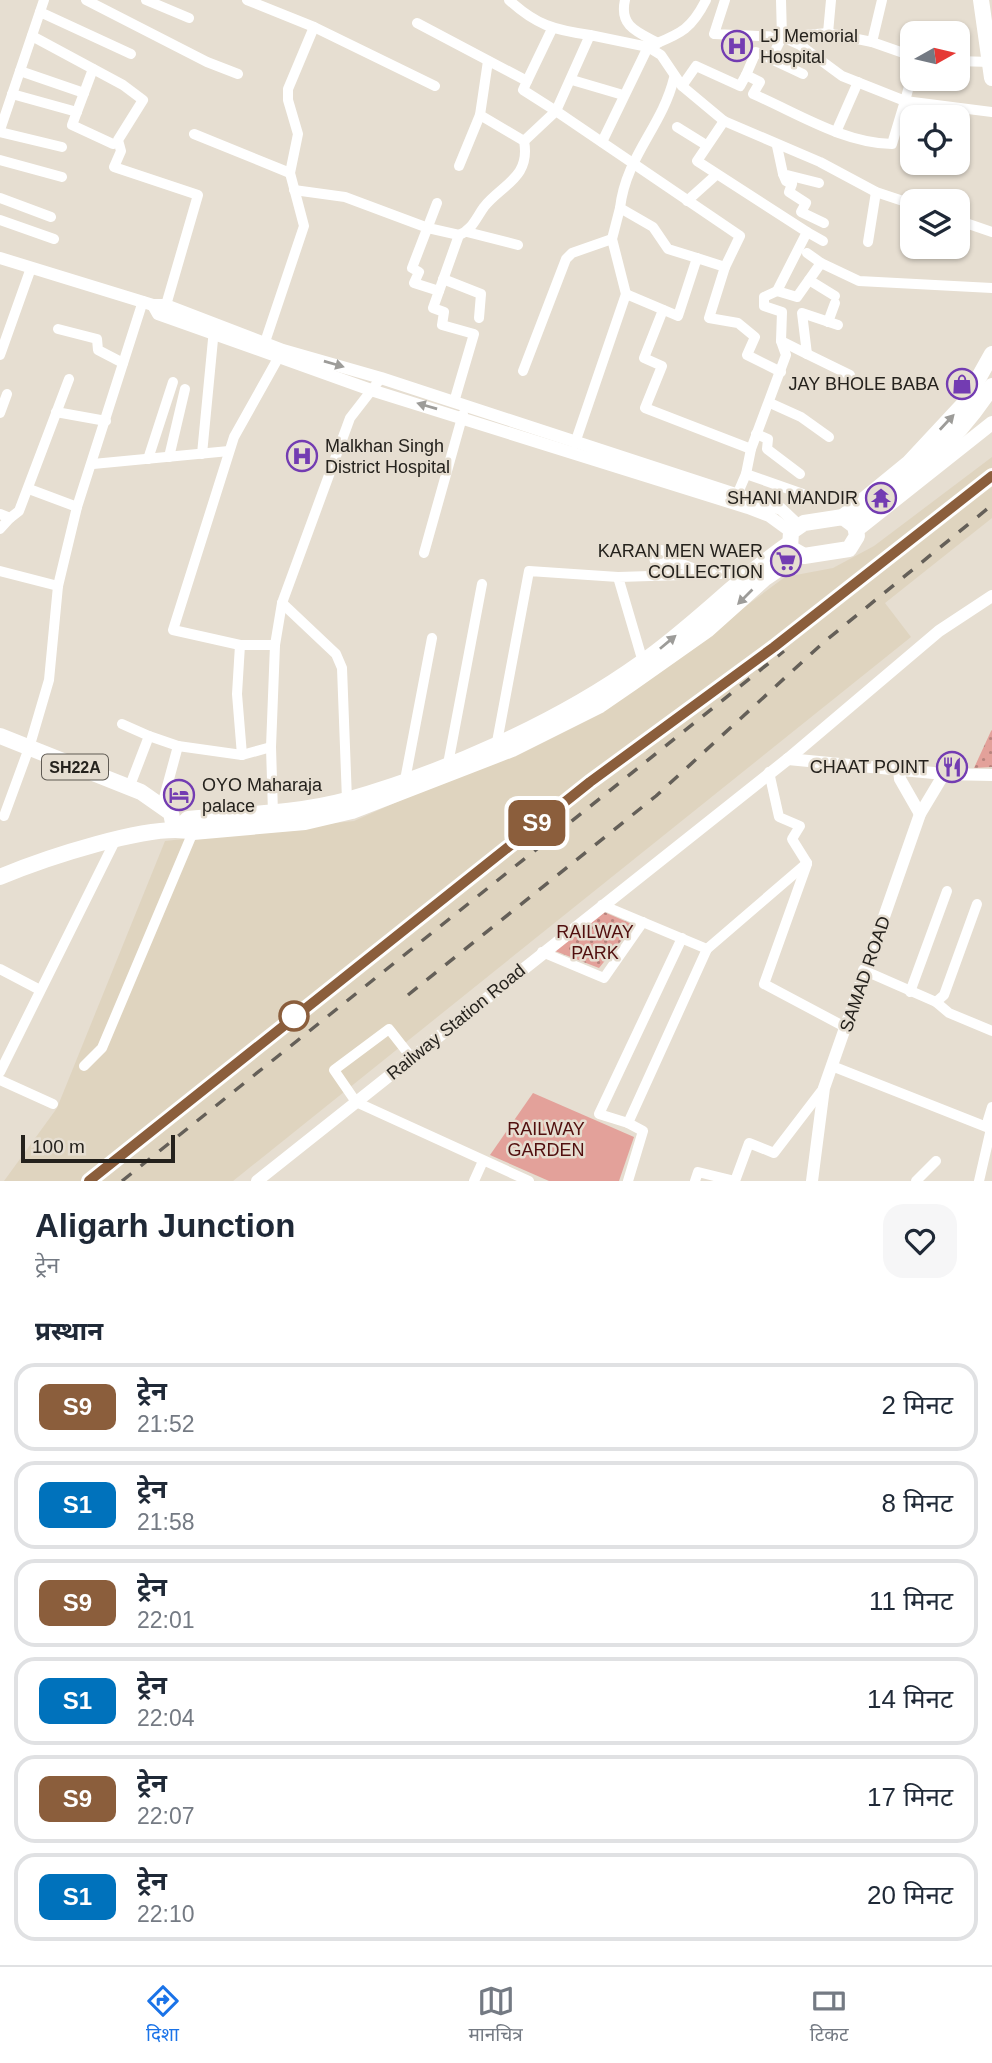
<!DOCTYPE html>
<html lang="hi">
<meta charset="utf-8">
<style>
:root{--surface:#fff;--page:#f6f6f7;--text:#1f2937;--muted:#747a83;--line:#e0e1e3;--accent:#1a73e8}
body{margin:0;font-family:Arial,"Noto Sans Devanagari",sans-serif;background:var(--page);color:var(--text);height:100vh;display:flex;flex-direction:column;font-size:26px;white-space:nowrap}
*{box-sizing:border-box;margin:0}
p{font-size:23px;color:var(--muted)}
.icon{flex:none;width:38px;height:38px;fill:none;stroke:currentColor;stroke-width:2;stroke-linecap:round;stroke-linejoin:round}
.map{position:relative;height:1181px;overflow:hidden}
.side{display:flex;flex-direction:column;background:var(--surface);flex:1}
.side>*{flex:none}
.badge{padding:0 14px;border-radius:10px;font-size:24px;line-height:46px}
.needle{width:46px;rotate:82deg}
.buttons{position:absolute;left:900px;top:21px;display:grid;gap:14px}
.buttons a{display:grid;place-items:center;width:70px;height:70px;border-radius:14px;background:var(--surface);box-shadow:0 2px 5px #0004;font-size:35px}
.scale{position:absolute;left:21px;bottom:18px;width:154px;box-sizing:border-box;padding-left:7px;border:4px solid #25221d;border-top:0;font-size:19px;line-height:24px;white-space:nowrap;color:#25221d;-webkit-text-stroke:5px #e6ded1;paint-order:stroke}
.map>.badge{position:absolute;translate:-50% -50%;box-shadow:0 0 0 4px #fff}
h2{padding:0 35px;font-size:26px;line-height:63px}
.round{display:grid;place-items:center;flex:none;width:74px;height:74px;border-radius:21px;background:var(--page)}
.overview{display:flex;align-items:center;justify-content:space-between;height:119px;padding:0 35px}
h1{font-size:33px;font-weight:700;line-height:52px}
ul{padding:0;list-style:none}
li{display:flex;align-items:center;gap:21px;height:88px;margin:0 14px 10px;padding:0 21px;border:4px solid var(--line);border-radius:21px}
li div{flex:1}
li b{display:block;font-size:26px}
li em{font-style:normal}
li .badge{min-width:77px;font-weight:700;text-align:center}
.tab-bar{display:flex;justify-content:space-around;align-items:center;height:98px;border-top:2px solid var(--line);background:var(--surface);font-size:19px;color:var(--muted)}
.tab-bar a{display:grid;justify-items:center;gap:4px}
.tab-bar .selected{color:var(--accent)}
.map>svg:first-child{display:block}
.built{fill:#dfd4bf}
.green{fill:#e3a19a}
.park{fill:url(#park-dots)}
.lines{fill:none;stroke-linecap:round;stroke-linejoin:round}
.minor{stroke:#fff;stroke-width:10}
.tertiary{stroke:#fff;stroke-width:12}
.secondary{stroke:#fff;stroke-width:14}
.primary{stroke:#fff;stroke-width:16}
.rail{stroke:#645f58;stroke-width:3.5;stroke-dasharray:12 12;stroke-linecap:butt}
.oneway{fill:#9d9c99}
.line-casing{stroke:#fff;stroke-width:16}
.line{stroke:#8b5e3c;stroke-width:10}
.stop-dot{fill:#fff;stroke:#8b5e3c;stroke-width:3.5}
.labels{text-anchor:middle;stroke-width:5;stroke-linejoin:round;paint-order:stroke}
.shield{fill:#e6ded1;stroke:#5f5a53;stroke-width:2}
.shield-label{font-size:16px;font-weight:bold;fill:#25221d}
.poi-label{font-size:18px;fill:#25221d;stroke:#e6ded1;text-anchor:end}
.park-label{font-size:18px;fill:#510f0e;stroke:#e6ded1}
.street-label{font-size:18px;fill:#25221d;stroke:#e6ded1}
</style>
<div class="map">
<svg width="992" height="1181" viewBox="0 0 992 1181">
<defs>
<pattern id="park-dots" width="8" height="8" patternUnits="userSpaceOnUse" patternTransform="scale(1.75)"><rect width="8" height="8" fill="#e3a19a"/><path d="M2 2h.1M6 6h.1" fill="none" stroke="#b8837d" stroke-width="1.8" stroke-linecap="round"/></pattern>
</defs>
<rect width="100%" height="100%" fill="#e6ded1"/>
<!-- built -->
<polygon class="built" points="992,457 992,518 885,603 911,637 233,1181 4,1181 57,1108 165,841 354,821 609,708 785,577 833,568 874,546"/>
<!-- green -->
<polygon class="green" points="533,1093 634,1137 619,1181 549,1181 490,1155"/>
<!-- park -->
<g class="park">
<polygon points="992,730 992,767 974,768 991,731"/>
<polygon points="604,912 634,925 599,968 555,951"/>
</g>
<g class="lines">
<!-- minor -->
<g class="minor">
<polyline points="86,0 207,62 238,74"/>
<polyline points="146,0 189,18"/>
<polyline points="247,0 314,27 435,86"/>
<path d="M 509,0 C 536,25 554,30 590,35"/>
<path d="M 625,0 C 619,26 637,32 658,43"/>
<polyline points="725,0 714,34 782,37 828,33 872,42 912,56"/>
<polyline points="781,0 782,37"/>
<polyline points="40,12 131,54"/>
<polyline points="417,23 527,81 523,90 556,111 590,35 648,47 661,55 682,86 724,121 820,162 876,192 912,204"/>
<polyline points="828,33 831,0"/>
<polyline points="32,36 123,85 143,100 118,140 121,151 114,167 198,195 166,305"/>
<polyline points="872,42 882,0"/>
<polyline points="771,59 782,37 800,45 842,76 905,101 912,75"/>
<polyline points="957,61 990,62"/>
<polyline points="93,69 72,125 113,144"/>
<polyline points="20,71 84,93"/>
<polyline points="746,75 756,52 803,74"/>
<path d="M 674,78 C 662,127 626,156 620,208 L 653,227 L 668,249 L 697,258"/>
<polyline points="572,80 623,95"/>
<polyline points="527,81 552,29"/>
<path d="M 682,86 L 696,66 L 740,86 L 746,75 L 760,82 L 753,94 C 797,113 843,143 892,144 L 905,101 L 992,112"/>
<polyline points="12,94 77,112"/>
<polyline points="677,127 706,145"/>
<polyline points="0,130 44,0"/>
<polyline points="0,132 62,147"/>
<polyline points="836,132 858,82"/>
<polyline points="194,134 290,173"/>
<polyline points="524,141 556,111 740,236 725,267 697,258 678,316 626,294 575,443"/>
<path d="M 602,142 L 648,47 C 678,34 690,32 706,0"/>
<polyline points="777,146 783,174 819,183"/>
<polyline points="0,160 62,177"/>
<polyline points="459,166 480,115"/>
<polyline points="783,174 786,181 792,184 789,192 806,203 801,212 824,223"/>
<polyline points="294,190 345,197 428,228 459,235"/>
<polyline points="0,198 51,217"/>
<polyline points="687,201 716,175"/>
<polyline points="437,203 412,268 419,272 414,283 439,291"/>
<polyline points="620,208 612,239 626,294"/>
<polyline points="0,220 54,239"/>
<polyline points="957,220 992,232"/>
<polyline points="467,232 518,245"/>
<polyline points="807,232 823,241"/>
<polyline points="868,242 876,192"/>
<polyline points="821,263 859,281 992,288"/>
<polyline points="725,267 709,318 738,323 755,337 747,355 781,372"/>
<polyline points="443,279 481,294 479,318"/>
<polyline points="809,280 835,296"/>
<polyline points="777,291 797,297 821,263 807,253"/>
<polyline points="663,310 644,358 662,366 645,408 751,449 786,355 781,341 782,312 764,306 764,297 777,291 807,232 697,161 724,121"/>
<polyline points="828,322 835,303"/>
<polyline points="58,329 97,339 98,350 123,363"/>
<polyline points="781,341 807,354 802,313 838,325"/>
<polyline points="265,342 304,226 290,173 298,134 288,100 288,89 314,27"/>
<polyline points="807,354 850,375"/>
<polyline points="0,355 31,268"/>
<polyline points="523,371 566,259 572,253 612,239"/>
<path d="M 454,402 L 474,334 L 442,325 L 444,312 L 433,308 L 459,235 C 472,230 476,218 484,207 C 501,185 531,178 524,141 L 480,115 L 488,61"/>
<polyline points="770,403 801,417 829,437"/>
<polyline points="56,412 106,421"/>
<polyline points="0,413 7,394"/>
<polyline points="756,434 768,439 767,449 800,474"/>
<polyline points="751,449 746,474 803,494"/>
<polyline points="202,454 214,329"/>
<polyline points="169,457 185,389"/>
<polyline points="148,459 173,382"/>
<polyline points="93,464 229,451"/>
<polyline points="29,489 77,507"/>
<polyline points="737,495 746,474"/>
<polyline points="0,514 10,518 19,511 69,379"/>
<polyline points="0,529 10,518"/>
<polyline points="629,549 654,555"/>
<circle cx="661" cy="557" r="7"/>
<polyline points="424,553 463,414"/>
<polyline points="668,559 698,570"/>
<polyline points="0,571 58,586"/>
<polyline points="282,603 336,654 342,668 347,800"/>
<polyline points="240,645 237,694 242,755"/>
<polyline points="275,645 240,645 173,630 234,437 281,353"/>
<polyline points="643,662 618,577 749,573"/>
<polyline points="122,724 149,736 129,788"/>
<polyline points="149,736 178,746 162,805"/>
<polyline points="497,742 529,571 618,577"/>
<polyline points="178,746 242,755 271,747"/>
<polyline points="448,764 482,584"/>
<polyline points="769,772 779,817 800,826 792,839 807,863"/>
<polyline points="405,780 432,638"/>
<polyline points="273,813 271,747 275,645 282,603 350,418 381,378"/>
<polyline points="4,816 29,748 49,680 58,586 77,507 143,301"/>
<polyline points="807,864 764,984 847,1028"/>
<polyline points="602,905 707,949"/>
<polyline points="542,952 604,978 643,922"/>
<polyline points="0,969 40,990"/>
<polyline points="863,970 936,1002 944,995 977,904"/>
<polyline points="910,992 947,891"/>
<polyline points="936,1002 949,1013 992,1031"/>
<polyline points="411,1057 389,1029 334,1070 356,1102 529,1181"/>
<polyline points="84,1066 102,1048 193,832"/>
<polyline points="832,1066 989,1128"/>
<polyline points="0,1072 115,841"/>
<polyline points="0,1080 53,1104"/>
<polyline points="628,1123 599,1114 682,938"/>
<polyline points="990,1131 988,1120 992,1107"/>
<polyline points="474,1181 483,1161"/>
<polyline points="628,1181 643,1131 628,1123 707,949 807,863"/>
<polyline points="695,1181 698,1172 735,1181 749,1143 774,1153 823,1089"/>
<polyline points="916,1181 936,1161"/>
<polyline points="979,1181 990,1133"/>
</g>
<!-- tertiary -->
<g class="tertiary">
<polyline points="0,258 153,305 166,305 283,350 381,378 781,509 798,525"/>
<polyline points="153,305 158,314 371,390 748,508 769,516 791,532"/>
<polyline points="788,759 944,774 992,775"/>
<polyline points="899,770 900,779 920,814"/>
<polyline points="257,1181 788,759 939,631 992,596"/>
<polyline points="812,1181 824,1088 920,814 944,774"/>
</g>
<!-- secondary -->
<polyline class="secondary" points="856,531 992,423"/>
<!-- primary -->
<g class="primary">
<polyline points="981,0 992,78"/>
<polyline points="843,517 909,463 964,404 992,354"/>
<polygon points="843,517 855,526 857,536 849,549 804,556 790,548 791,532 804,523"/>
<path d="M 854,523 C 905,484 958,441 992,386"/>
<polyline points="0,736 141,792 171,813 174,828"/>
<path d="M 179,828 L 188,819 C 241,814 295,814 347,800 C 446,772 557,723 641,663 C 693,627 737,579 790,543"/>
<path d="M 0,877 C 40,860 154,821 193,832 L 305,822 L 352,811 L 512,749 L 600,705 L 632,683 L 707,630 L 765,578 L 799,555"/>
</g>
<!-- rail -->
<g class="rail">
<polyline points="408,995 656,796 824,642 992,505"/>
<polyline points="89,1181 589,782 774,647 992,476"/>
<polyline points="122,1181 784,651"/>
</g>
</g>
<!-- one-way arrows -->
<defs><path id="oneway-solid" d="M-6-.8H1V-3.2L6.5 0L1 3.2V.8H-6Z" transform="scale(1.75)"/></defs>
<g class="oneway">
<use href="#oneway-solid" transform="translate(334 364) rotate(16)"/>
<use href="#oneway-solid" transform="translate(427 406) rotate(-164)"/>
<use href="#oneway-solid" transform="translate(947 422) rotate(-47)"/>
<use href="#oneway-solid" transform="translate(745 597) rotate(135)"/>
<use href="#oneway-solid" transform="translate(668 642) rotate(-40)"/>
</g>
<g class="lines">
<!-- line casing -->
<g class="line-casing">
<polyline id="line" points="89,1181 590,782 774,647 992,476"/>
</g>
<!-- line -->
<use href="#line" class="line"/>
</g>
<!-- icons -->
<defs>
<g id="hospital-ring" transform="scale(1.575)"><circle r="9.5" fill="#e6ded1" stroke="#733cb2" stroke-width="1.5"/><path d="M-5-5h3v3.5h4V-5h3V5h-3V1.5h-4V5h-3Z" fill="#733cb2"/></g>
<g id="shop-ring" transform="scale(1.575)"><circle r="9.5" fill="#e6ded1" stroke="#733cb2" stroke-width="1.5"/><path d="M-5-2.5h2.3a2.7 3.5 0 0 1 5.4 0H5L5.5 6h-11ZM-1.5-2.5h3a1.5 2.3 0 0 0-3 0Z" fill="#733cb2"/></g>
<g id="temple-ring" transform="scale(1.575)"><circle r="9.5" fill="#e6ded1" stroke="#733cb2" stroke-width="1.5"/><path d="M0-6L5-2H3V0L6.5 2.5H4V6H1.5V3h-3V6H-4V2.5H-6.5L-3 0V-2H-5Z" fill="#733cb2"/></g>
<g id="supermarket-ring" transform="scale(1.575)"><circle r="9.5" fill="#e6ded1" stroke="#733cb2" stroke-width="1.5"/><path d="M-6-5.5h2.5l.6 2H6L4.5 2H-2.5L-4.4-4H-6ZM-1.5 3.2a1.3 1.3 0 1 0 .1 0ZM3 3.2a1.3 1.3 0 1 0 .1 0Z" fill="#733cb2"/></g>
<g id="restaurant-ring" transform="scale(1.575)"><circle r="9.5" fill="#e6ded1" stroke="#733cb2" stroke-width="1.5"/><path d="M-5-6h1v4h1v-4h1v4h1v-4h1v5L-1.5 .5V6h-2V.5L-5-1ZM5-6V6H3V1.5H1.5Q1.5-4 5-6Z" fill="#733cb2"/></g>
<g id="hotel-ring" transform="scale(1.575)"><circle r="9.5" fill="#e6ded1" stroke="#733cb2" stroke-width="1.5"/><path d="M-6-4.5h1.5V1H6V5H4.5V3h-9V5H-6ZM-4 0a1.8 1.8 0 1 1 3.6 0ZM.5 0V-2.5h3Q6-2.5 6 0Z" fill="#733cb2"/></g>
</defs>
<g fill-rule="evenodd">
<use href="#hospital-ring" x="737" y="46"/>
<use href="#shop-ring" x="962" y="384"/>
<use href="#hospital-ring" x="302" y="456"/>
<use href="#temple-ring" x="881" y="498"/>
<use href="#supermarket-ring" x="786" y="561"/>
<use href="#restaurant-ring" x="952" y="767"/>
<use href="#hotel-ring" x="179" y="795"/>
</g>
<!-- markers -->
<circle class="stop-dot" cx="294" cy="1016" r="14"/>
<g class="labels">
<!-- shield labels -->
<rect class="shield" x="42" y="754.5" width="66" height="25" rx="5"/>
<g class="shield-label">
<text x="75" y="773">SH22A</text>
</g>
<!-- poi labels -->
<g class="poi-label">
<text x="760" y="42" text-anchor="start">LJ Memorial<tspan x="760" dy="21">Hospital</tspan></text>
<text x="939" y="390">JAY BHOLE BABA</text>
<text x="325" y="452" text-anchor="start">Malkhan Singh<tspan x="325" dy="21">District Hospital</tspan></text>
<text x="858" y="504">SHANI MANDIR</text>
<text x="763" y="557">KARAN MEN WAER<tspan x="763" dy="21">COLLECTION</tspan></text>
<text x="929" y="773">CHAAT POINT</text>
<text x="202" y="791" text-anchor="start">OYO Maharaja<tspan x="202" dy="21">palace</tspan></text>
</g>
<!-- park labels -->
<g class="park-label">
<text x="595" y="938">RAILWAY<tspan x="595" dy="21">PARK</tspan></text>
<text x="546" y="1135">RAILWAY<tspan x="546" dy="21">GARDEN</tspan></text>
</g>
<!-- street labels -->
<g class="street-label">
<text transform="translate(865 974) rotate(-71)" y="6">SAMAD ROAD</text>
<text transform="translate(456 1022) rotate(-39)" y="6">Railway Station Road</text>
</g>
</g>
</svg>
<div class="buttons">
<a><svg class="needle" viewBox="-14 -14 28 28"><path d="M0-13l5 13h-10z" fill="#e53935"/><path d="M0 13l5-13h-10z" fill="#747a83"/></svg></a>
<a><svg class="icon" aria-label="locate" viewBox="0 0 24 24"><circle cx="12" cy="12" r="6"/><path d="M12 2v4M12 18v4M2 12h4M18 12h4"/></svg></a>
<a><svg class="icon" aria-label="layers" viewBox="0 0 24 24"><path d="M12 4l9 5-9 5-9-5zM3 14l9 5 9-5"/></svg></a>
</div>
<div class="scale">100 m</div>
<b class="badge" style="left:537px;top:823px;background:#8b5e3c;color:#fff">S9</b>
</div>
<section class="side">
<div class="overview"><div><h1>Aligarh Junction</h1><p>ट्रेन</p></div><a class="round"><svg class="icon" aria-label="heart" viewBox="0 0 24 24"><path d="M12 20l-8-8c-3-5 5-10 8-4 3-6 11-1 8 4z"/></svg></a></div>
<h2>प्रस्थान</h2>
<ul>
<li><span class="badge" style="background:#8b5e3c;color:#fff">S9</span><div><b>ट्रेन</b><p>21:52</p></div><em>2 मिनट</em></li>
<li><span class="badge" style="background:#0072bc;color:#fff">S1</span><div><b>ट्रेन</b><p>21:58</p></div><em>8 मिनट</em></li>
<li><span class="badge" style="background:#8b5e3c;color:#fff">S9</span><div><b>ट्रेन</b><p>22:01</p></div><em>11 मिनट</em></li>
<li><span class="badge" style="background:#0072bc;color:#fff">S1</span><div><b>ट्रेन</b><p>22:04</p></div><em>14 मिनट</em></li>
<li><span class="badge" style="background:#8b5e3c;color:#fff">S9</span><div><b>ट्रेन</b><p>22:07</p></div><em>17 मिनट</em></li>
<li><span class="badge" style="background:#0072bc;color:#fff">S1</span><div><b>ट्रेन</b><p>22:10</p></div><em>20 मिनट</em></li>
</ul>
</section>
<nav class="tab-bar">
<a class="selected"><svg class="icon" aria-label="directions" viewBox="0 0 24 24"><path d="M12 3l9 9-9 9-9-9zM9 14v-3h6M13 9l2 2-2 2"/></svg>दिशा</a>
<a><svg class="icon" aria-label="map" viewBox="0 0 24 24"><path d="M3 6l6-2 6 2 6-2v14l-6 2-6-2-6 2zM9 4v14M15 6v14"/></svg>मानचित्र</a>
<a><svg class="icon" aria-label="tickets" viewBox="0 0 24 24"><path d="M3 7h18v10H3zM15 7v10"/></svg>टिकट</a>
</nav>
